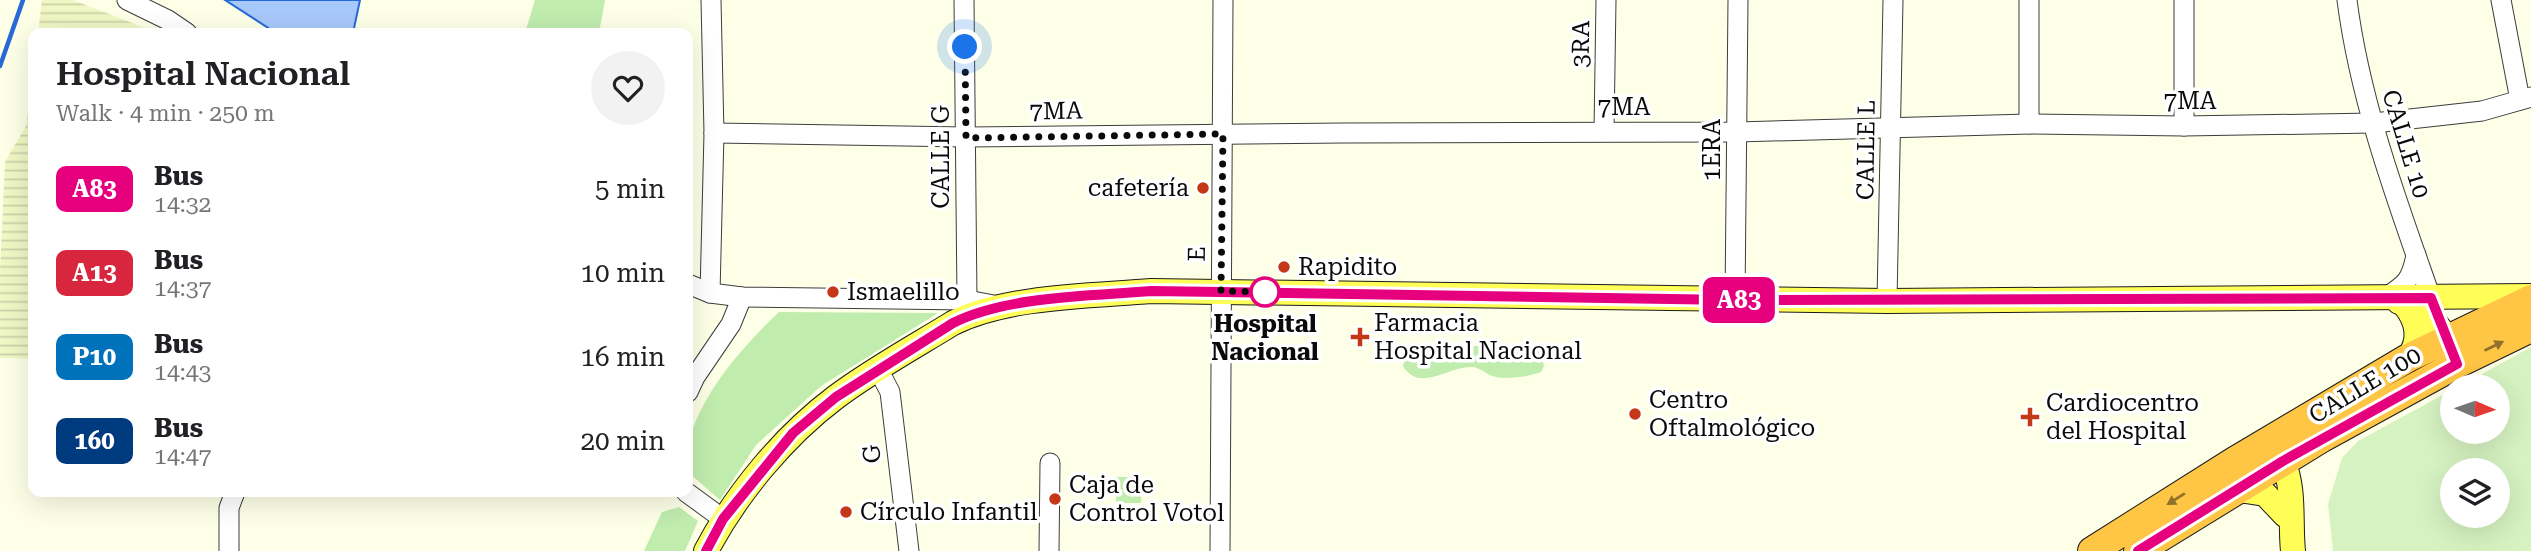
<!DOCTYPE html>
<meta charset="utf-8">
<style>
:root{--surface:#fff;--page:#f2f2f2;--text:#202124;--muted:#757577}
body{margin:0;font-family:"Roboto Serif",serif;background:var(--page);color:var(--text);height:100vh;display:flex;flex-direction:column;font-size:26px;white-space:nowrap}
*{box-sizing:border-box;margin:0}
p{font-size:23px;color:var(--muted)}
.icon{flex:none;width:38px;height:38px;fill:none;stroke:currentColor;stroke-width:2;stroke-linecap:round;stroke-linejoin:round}
.map{position:relative;flex:1;overflow:hidden}
.sheet{position:absolute;left:28px;top:28px;width:665px;height:469px;display:flex;flex-direction:column;background:var(--surface);border-radius:14px;box-shadow:0 7px 28px #0002}
.sheet>*{flex:none}
.badge{padding:0 14px;border-radius:10px;font-size:24px;line-height:46px}
.needle{width:46px;rotate:92deg}
.buttons{position:absolute;left:2440px;top:374px;display:grid;gap:14px}
.buttons a{display:grid;place-items:center;width:70px;height:70px;border-radius:50%;background:var(--surface);box-shadow:0 7px 28px #0002;font-size:35px}
.you{position:absolute;width:35px;height:35px;margin:-18px;border:5px solid #fff;border-radius:50%;background:#1a73e8;box-shadow:0 0 0 10px #1a73e833}
.map>.badge{position:absolute;translate:-50% -50%;box-shadow:0 0 0 4px #fff}
.round{display:grid;place-items:center;flex:none;width:74px;height:74px;border-radius:37px;background:var(--page)}
.summary{display:flex;align-items:center;justify-content:space-between;height:119px;padding:0 28px}
h1{font-size:33px;font-weight:600;line-height:52px}
ul{padding:0;list-style:none}
li{display:flex;align-items:center;gap:21px;height:84px;padding:0 28px}
li div{flex:1}
li b{display:block;font-size:26px}
li em{font-style:normal}
li .badge{min-width:77px;font-weight:700;text-align:center}
.map>svg:first-child{display:block}
.farmland{fill:url(#farmland-rules)}
.green{fill:#c0ecae}
.pitch{fill:#d6f2c1;fill-rule:evenodd}
.water{fill:#a7c8fb;stroke:#2869d8;stroke-width:2}
.lines{fill:none;stroke-linecap:round;stroke-linejoin:round}
.stream{stroke:#2869d8;stroke-width:4.5}
.minor-casing{stroke:#3d3d3d;stroke-width:21}
.major-casing{stroke:#1b1b1b;stroke-width:26}
.highway-casing{stroke:#1b1b1b;stroke-width:30}
.minor{stroke:#fff;stroke-width:19}
.major{stroke:#fffd57;stroke-width:24}
.highway{stroke:#ffc545;stroke-width:28}
.oneway{fill:#91712a}
.line-casing{stroke:#fff;stroke-width:16}
.line{stroke:#e6007e;stroke-width:10}
.walk{stroke:#0a0a0a;stroke-width:7;stroke-dasharray:0 12.6}
.poi-dot{fill:#c43818;stroke:#fff;stroke-width:2.5}
.stop-dot{fill:#fff;stroke:#e6007e;stroke-width:3.5}
.labels{text-anchor:middle;stroke-width:7;stroke-linejoin:round;paint-order:stroke}
.street-label{font-size:24px;fill:#0a0a0a;stroke:#fff}
.poi-label{font-size:24px;fill:#0a0a0a;stroke:#fff;text-anchor:start}
.stop-label{font-size:24px;font-weight:bold;fill:#0a0a0a;stroke:#fff}
</style>
<div class="map">
<svg width="2531" height="551" viewBox="0 0 2531 551">
<defs>
<pattern id="farmland-rules" width="6" height="5" patternUnits="userSpaceOnUse" patternTransform="scale(1.75)"><rect width="6" height="5" fill="#f0f7c5"/><path d="M0 2.5h6" fill="none" stroke="#ccd2a8"/></pattern>
</defs>
<rect width="100%" height="100%" fill="#feffe7"/>
<!-- farmland -->
<g class="farmland">
<polygon points="42,0 73,0 148,29 147,33 38,33"/>
<polygon points="33,69 33,359 0,358 0,272 5,162 26,126"/>
</g>
<!-- green -->
<g class="green">
<polygon points="535,0 605,0 599,33 525,33"/>
<path d="M 779,312 L 938,313 L 821,386 L 756,445 L 720,500 L 688,472 C 688,463 686,453 688,445 C 700,394 742,347 779,312 Z"/>
<path d="M 1414,346 L 1528,346 L 1539,349 L 1544,366 L 1541,372 C 1528,377 1506,380 1492,376 C 1485,373 1480,368 1473,367 C 1449,365 1420,394 1403,366 L 1407,350 Z"/>
<polygon points="1116,477 1142,477 1141,503 1116,503"/>
<polygon points="679,507 698,521 685,551 644,551 662,512"/>
</g>
<!-- pitch -->
<path class="pitch" d="M 2531,347 L 2531,551 L 2333,551 L 2328,504 L 2342,458 L 2358,441 L 2452,390 L 2452,432 L 2497,432 L 2497,387 L 2458,387 ZM 2452,471 L 2497,471 L 2497,516 L 2452,516 Z"/>
<!-- water -->
<polygon class="water" points="225,0 360,0 353,33 276,33"/>
<g class="lines">
<!-- stream -->
<polyline class="stream" points="0,66 23,0"/>
<!-- minor casing -->
<g class="minor-casing">
<g id="minor">
<polyline points="127,0 168,20 187,33"/>
<polyline points="964,0 967,300 971,310"/>
<polyline points="2184,0 2184,126"/>
<path d="M 2347,0 C 2360,102 2397,201 2431,298"/>
<polyline points="2501,0 2520,100"/>
<polyline points="2029,124 2029,0"/>
<polyline points="1604,131 1606,0"/>
<polyline points="714,133 966,137 1344,133 1737,132 2029,124 2184,126 2374,123 2482,111 2531,97"/>
<polyline points="688,284 710,293 742,297 967,300 999,306"/>
<polyline points="710,293 714,133 711,0"/>
<path d="M 2385,298 C 2406,284 2411,281 2416,255"/>
<polyline points="1735,300 1738,0"/>
<polyline points="1887,301 1893,0"/>
<polyline points="878,369 890,392 909,551"/>
<polyline points="688,392 695,377 731,324 742,297"/>
<polyline points="686,492 723,519"/>
<polyline points="229,551 229,508 235,492"/>
<polyline points="1049,551 1050,463"/>
<polyline points="1220,551 1223,0"/>
</g>
</g>
<!-- major casing -->
<g class="major-casing">
<g id="major">
<path d="M 2399,302 C 2424,309 2432,317 2447,338"/>
<path d="M 2404,304 C 2418,321 2422,340 2408,358"/>
<path d="M 2283,461 C 2295,490 2290,521 2293,551"/>
<polyline points="2239,490 2265,494 2285,515"/>
<path d="M 706,551 C 736,494 784,436 836,397 C 872,370 914,347 953,323 C 1007,296 1091,296 1151,291 L 1887,301 L 2531,296"/>
</g>
</g>
<!-- highway casing -->
<g class="highway-casing">
<g id="highway">
<polyline points="2092,551 2233,462 2408,358 2531,299"/>
<polyline points="2138,551 2322,438 2457,364 2531,328"/>
</g>
</g>
<!-- minor -->
<use href="#minor" class="minor"/>
<!-- major -->
<use href="#major" class="major"/>
<!-- highway -->
<use href="#highway" class="highway"/>
</g>
<!-- one-way arrows -->
<defs><path id="oneway-solid" d="M-6-.8H1V-3.2L6.5 0L1 3.2V.8H-6Z" transform="scale(1.75)"/></defs>
<g class="oneway">
<use href="#oneway-solid" transform="translate(2494 346) rotate(-26)"/>
<use href="#oneway-solid" transform="translate(2176 499) rotate(148)"/>
</g>
<g class="lines">
<!-- line casing -->
<g class="line-casing">
<path id="line" d="M 706,551 L 723,519 L 793,433 L 836,397 L 953,323 C 1007,296 1090,296 1151,291 L 1735,300 L 2431,298 L 2457,364 L 2283,461 L 2138,551"/>
</g>
<!-- line -->
<use href="#line" class="line"/>
<!-- walk -->
<polyline class="walk" points="965,47 966,138 1223,134 1221,291 1265,292"/>
</g>
<!-- markers -->
<g class="poi-dot">
<circle cx="1203" cy="188" r="7"/>
<circle cx="1284" cy="267" r="7"/>
<circle cx="833" cy="292" r="7"/>
<path d="M1356.5 326.5h7v7h7v7h-7v7h-7v-7h-7v-7h7z"/>
<circle cx="1635" cy="414" r="7"/>
<path d="M2026.5 406.5h7v7h7v7h-7v7h-7v-7h-7v-7h7z"/>
<circle cx="1055" cy="499" r="7"/>
<circle cx="846" cy="512" r="7"/>
</g>
<circle class="stop-dot" cx="1265" cy="292" r="14"/>
<g class="labels">
<!-- street labels -->
<g class="street-label">
<text transform="translate(1581 44) rotate(-89)" y="8">3RA</text>
<text x="2190" y="109">7MA</text>
<text x="1624" y="115">7MA</text>
<text transform="translate(1056 111) rotate(-1)" y="8">7MA</text>
<text transform="translate(2406 144) rotate(73)" y="8">CALLE 10</text>
<text transform="translate(1712 150) rotate(-90)" y="8">1ERA</text>
<text transform="translate(1866 150) rotate(-89)" y="8">CALLE L</text>
<text transform="translate(941 157) rotate(-90)" y="8">CALLE G</text>
<text transform="translate(1197 254) rotate(-89)" y="8">E</text>
<text transform="translate(2365 385) rotate(-31)" y="8">CALLE 100</text>
<text transform="translate(872 454) rotate(-97)" y="8">G</text>
</g>
<!-- poi labels -->
<g class="poi-label">
<text x="1189" y="196" text-anchor="end">cafetería</text>
<text x="1298" y="275">Rapidito</text>
<text x="847" y="300">Ismaelillo</text>
<text x="1374" y="331">Farmacia<tspan x="1374" dy="28">Hospital Nacional</tspan></text>
<text x="1649" y="408">Centro<tspan x="1649" dy="28">Oftalmológico</tspan></text>
<text x="2046" y="411">Cardiocentro<tspan x="2046" dy="28">del Hospital</tspan></text>
<text x="1069" y="493">Caja de<tspan x="1069" dy="28">Control Votol</tspan></text>
<text x="860" y="520">Círculo Infantil</text>
</g>
<!-- stop labels -->
<g class="stop-label">
<text x="1265" y="332">Hospital<tspan x="1265" dy="28">Nacional</tspan></text>
</g>
</g>
</svg>
<div class="buttons">
<a><svg class="needle" viewBox="-14 -14 28 28"><path d="M0-13l5 13h-10z" fill="#e53935"/><path d="M0 13l5-13h-10z" fill="#757577"/></svg></a>
<a><svg class="icon" aria-label="layers" viewBox="0 0 24 24"><path d="M12 4l9 5-9 5-9-5zM3 14l9 5 9-5"/></svg></a>
</div>
<div class="you" style="left:965px;top:47px"></div>
<b class="badge" style="left:1739px;top:300px;background:#e6007e;color:#fff">A83</b>
<section class="sheet">
<div class="summary"><div><h1>Hospital Nacional</h1><p>Walk · 4 min · 250 m</p></div><a class="round"><svg class="icon" aria-label="heart" viewBox="0 0 24 24"><path d="M12 20l-8-8c-3-5 5-10 8-4 3-6 11-1 8 4z"/></svg></a></div>
<ul>
<li><span class="badge" style="background:#e6007e;color:#fff">A83</span><div><b>Bus</b><p>14:32</p></div><em>5 min</em></li>
<li><span class="badge" style="background:#d7263d;color:#fff">A13</span><div><b>Bus</b><p>14:37</p></div><em>10 min</em></li>
<li><span class="badge" style="background:#0072bc;color:#fff">P10</span><div><b>Bus</b><p>14:43</p></div><em>16 min</em></li>
<li><span class="badge" style="background:#003b80;color:#fff">160</span><div><b>Bus</b><p>14:47</p></div><em>20 min</em></li>
</ul>
</section>
</div>
